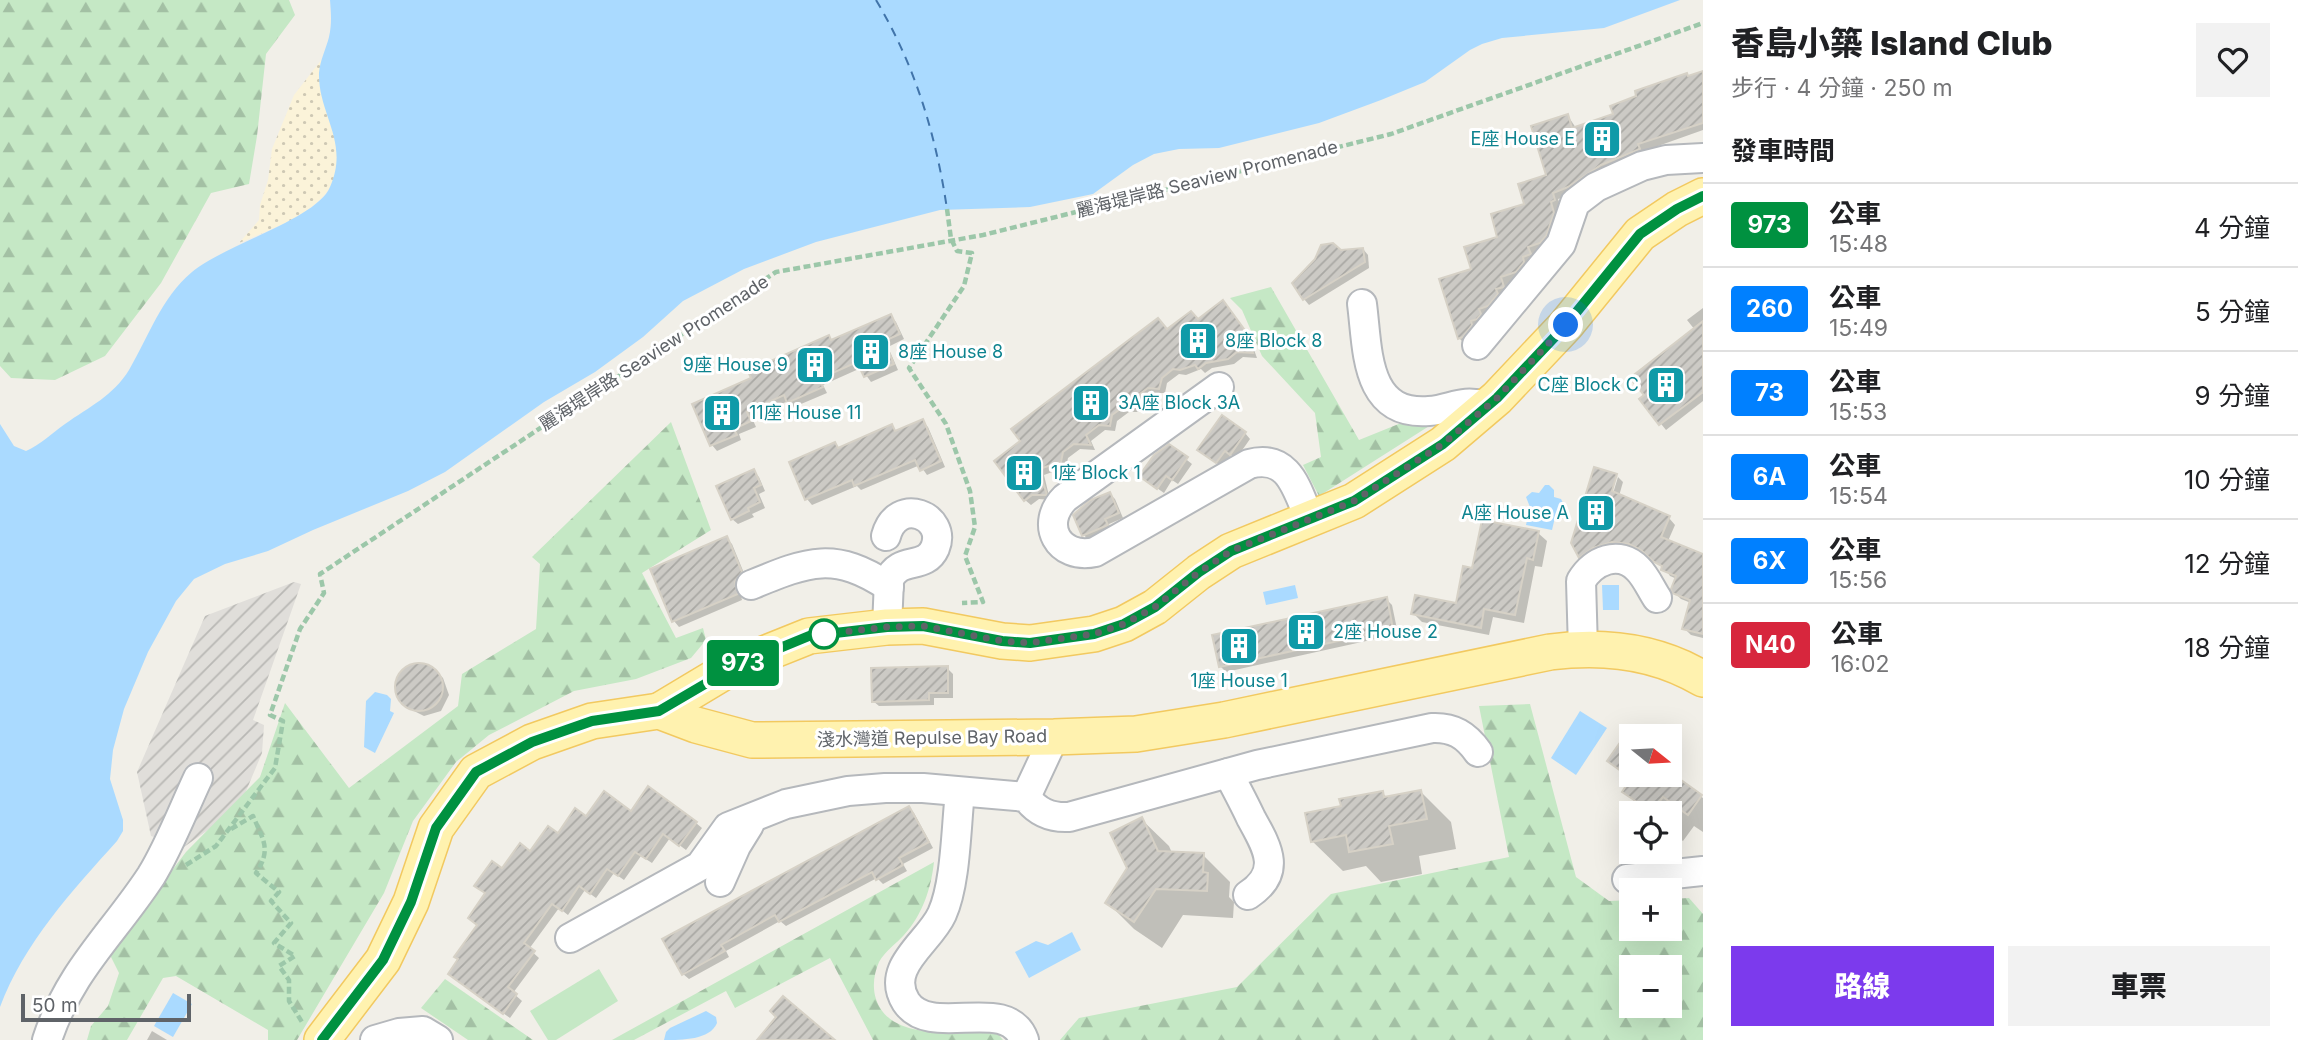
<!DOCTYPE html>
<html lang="zh-TW">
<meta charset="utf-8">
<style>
:root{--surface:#fff;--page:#f2f2f2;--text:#202124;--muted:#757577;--line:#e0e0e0;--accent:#7c3aed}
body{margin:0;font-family:Inter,"Noto Sans TC",sans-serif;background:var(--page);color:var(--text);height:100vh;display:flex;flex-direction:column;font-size:26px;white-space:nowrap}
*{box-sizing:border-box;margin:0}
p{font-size:23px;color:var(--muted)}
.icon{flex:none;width:38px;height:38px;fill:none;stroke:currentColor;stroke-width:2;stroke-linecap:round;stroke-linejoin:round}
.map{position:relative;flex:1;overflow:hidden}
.panel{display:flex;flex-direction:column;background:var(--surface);width:595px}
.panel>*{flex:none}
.badge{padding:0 14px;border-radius:5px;font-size:24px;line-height:46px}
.needle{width:46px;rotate:108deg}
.controls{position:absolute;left:1619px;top:724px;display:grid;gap:14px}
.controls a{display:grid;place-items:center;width:63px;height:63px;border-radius:0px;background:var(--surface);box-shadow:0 7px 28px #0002;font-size:35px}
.scale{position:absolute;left:21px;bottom:18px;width:170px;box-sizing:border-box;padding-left:7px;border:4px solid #5f6368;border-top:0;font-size:19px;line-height:24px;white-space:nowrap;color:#5f6368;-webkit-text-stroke:5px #fff;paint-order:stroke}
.you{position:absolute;width:35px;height:35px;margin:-18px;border:5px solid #fff;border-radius:50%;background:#1a73e8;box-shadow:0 0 0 10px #1a73e833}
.map>.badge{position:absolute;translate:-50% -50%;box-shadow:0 0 0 4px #fff}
h2{padding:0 28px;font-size:26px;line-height:63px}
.round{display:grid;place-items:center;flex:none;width:74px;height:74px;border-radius:0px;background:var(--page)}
.head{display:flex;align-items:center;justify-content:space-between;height:119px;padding:0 28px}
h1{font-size:33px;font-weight:800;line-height:52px}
.cta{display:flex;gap:14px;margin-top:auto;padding:14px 28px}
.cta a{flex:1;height:80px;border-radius:0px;background:var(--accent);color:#fff;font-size:28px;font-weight:800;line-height:80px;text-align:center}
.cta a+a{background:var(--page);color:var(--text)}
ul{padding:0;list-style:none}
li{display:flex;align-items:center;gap:21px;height:84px;padding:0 28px;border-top:2px solid var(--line)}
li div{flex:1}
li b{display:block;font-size:26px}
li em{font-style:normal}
li .badge{min-width:77px;font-weight:700;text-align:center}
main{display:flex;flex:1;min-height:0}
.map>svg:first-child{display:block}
.industrial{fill:url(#industrial-furrows)}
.green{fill:#c5e8c5}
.forest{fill:url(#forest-firs);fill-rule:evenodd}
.sand{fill:url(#sand-dots)}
.water{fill:#aadaff}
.shadow{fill:#0003}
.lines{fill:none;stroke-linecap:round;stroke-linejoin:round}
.ferry{stroke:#4174aa;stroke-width:2;stroke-dasharray:9 7;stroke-linecap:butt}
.building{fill:url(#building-hatch);stroke:#d6d1c6;stroke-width:2}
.minor-casing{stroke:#b5b8bc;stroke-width:32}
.major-casing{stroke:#f2c960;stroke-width:38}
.path{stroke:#9cc7a9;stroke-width:4.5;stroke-dasharray:7 3.5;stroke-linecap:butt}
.minor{stroke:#fff;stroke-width:28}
.major{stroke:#fff2af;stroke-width:35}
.line-casing{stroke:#fff;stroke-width:16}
.line{stroke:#009140;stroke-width:10}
.walk{stroke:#5f6368;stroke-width:7;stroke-dasharray:0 12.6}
.stop-dot{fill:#fff;stroke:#009140;stroke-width:3.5}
.labels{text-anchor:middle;stroke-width:6;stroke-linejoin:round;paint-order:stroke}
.culture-label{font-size:18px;fill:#0d838f;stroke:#fff;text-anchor:start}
.street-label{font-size:18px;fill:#5f6368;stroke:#fff}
</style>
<main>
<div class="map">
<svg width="1703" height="1040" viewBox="0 0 1703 1040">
<defs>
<pattern id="industrial-furrows" width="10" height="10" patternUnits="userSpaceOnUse" patternTransform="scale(1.75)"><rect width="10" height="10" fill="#e0deda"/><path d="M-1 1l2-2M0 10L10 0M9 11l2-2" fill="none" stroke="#b9b8b5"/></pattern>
<pattern id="forest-firs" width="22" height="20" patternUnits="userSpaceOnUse" patternTransform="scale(1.75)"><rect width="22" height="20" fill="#c5e8c5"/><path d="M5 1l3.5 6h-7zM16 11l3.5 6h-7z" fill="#a3c0a4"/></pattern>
<pattern id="sand-dots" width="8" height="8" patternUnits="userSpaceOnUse" patternTransform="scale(1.75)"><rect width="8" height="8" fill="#fbf3d9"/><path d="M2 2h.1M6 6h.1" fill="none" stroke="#cec8b4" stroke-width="1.8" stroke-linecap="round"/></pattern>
<pattern id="building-hatch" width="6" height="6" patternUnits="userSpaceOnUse" patternTransform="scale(1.75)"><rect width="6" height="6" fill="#cccac5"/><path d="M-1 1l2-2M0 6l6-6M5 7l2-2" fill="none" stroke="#a9a8a4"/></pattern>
</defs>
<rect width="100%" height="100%" fill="#f1efe8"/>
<!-- industrial -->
<polygon class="industrial" points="294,582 301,584 253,720 264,725 262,753 239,808 184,847 151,836 137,772 205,616"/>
<!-- green -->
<polygon class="green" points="599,969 618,1001 556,1040 548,1040 530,1011"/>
<!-- forest -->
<g class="forest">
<polygon points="0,0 289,0 295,15 266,54 257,136 249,184 211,193 161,283 105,356 55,380 11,378 0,366"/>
<polygon points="1271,287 1359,440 1411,419 1456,409 1319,496 1303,465 1321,457 1315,413 1262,356 1242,310 1230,298"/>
<polygon points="671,422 711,530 642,573 676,638 703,628 706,640 691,658 636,679 574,691 489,735 456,762 413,821 384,893 297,1040 268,1040 268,1030 176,976 163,978 127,1040 87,1040 91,1026 108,1006 119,973 109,953 186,852 260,777 285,703 349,788 458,706 462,674 536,629 540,564 532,557"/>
<path d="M 1530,704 L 1576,877 L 1609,901 L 1631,900 L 1631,929 L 1670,929 L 1670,899 L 1689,898 L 1703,914 L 1703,1040 L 1060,1040 L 1079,1018 L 1237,987 L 1331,894 L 1509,857 L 1479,706 ZM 1631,968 L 1670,968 L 1670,1006 L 1631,1006 Z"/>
<path d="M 934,862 C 931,888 923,914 904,935 C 896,944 885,951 879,962 C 874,973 872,987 876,999 C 889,1040 952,1032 989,1033 L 998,1034 L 1003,1040 L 873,1040 L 830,958 L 735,1008 L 726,991 L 634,1040 L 612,1040 Z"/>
<polygon points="445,979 533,1040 468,1040 421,1008"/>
</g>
<!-- sand -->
<path class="sand" d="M 322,59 C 317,80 324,98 329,118 C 332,130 337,143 338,155 C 341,208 277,226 239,243 L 259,220 L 260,205 L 268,180 L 272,149 L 294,95 Z"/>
<!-- water -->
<g class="water">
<path d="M 330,0 L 1680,0 L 1604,28 L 1502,38 L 1482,44 L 1470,50 L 1425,82 L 1381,100 L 1319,123 L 1219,148 L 1179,149 L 1154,154 L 1133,165 L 1093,194 L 1030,207 L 940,210 L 816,242 L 744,269 L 683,301 L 643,337 L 595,372 L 544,402 L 445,472 L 408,491 L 313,530 L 268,551 L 225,564 L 194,579 L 176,601 L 148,652 L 124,709 L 113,750 L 110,779 L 123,820 L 123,831 L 117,841 C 72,891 24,943 0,1007 L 0,424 L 14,446 L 26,451 C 40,445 52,433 65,424 C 89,407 113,396 129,370 C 149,336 161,298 192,272 C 224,245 317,219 330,187 C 350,142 318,114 319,73 C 320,60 326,49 329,37 C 332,24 331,13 330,0 Z"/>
<polygon points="1545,485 1549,485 1554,490 1554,497 1561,499 1564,505 1562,509 1556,513 1552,530 1526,525 1530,507 1526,497 1532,492 1539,493"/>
<polygon points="1295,585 1298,598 1266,605 1263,592"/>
<polygon points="1602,585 1619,585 1619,610 1603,610"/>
<polygon points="375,692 387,695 391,699 390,711 394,713 375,753 364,747 366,701"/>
<polygon points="1580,711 1607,728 1576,775 1551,758"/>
<polygon points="1072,932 1081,950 1029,978 1015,952 1036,941 1048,945"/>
<polygon points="173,993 192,1004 173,1037 154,1026"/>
<path d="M 706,1011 L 716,1017 L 717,1023 C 710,1040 682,1040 664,1040 L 666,1032 L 670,1028 Z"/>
</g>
<!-- shadow -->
<g class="shadow">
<polygon points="1703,72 1703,130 1644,151 1575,194 1558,199 1561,207 1556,209 1560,221 1547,250 1534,254 1536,261 1523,279 1507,284 1509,294 1466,345 1459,338 1473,270 1549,176 1568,116 1576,128 1615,115 1689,77"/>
<polygon points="1363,249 1368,255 1369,268 1309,305 1304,299 1341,252"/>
<polygon points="1228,308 1249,336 1257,358 1243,357 1234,364 1212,368 1205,373 1201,369 1186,375 1179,374 1167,383 1165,393 1154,393 1142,402 1140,412 1129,412 1117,421 1115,431 1105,430 1091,441 1095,450 1080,449 1068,458 1066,467 1044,475 1050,500 1039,499 1031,505 1025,500 997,461 1168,331"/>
<polygon points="1703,308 1703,385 1699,388 1703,394 1703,401 1666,430 1641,399 1695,330 1687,320"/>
<polygon points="891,316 896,322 904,339 888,347 898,370 871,382 861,368 823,385 827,393 794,407 788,401 752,418 756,427 739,434 741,440 717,451 712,445 754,379 829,337 833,341"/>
<polygon points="922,421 928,427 945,467 927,475 920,465 861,490 857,486 812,505 807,499 835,444 840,449 892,426 897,432"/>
<polygon points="1245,433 1250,439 1236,459 1231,455 1222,467 1199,450"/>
<polygon points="1169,446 1192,464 1178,484 1172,480 1164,493 1147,481"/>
<polygon points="1595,469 1618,477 1615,477 1608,499 1611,500 1618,477 1623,482 1619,496 1669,518 1675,525 1668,541 1703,556 1703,638 1691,635 1684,628 1691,603 1681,599 1674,592 1673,589 1677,579 1670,576 1664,567 1637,550 1611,550 1597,555 1587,563 1580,557 1573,542"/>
<polygon points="753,471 759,477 765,491 759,494 765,508 752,514 754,517 738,524 732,519"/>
<polygon points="1110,494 1115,499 1123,518 1109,524 1112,531 1089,541 1084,535"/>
<polygon points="1538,533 1547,541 1542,567 1535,566 1524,623 1493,617 1489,635 1422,622 1413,613 1457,605"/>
<polygon points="726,538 732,544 746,578 739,588 742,600 679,627 674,621"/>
<polygon points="1386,599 1392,605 1398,634 1226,672 1220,666"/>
<polygon points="421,664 437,672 443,678 449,695 441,711 424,716 408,708 402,702 396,685 404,669"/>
<polygon points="947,668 953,674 953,698 934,698 934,705 879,706 873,701"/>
<polygon points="1631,748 1631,775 1670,774 1703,798 1703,832 1694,826 1683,841 1670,832 1670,814 1647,814 1624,791 1630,782 1610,761"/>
<polygon points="1421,792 1451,822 1456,849 1419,856 1422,874 1381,882 1366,866 1343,871 1312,841 1343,807 1382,793 1388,798"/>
<polygon points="909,808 914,813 933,848 903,864 907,871 883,884 877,878 786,926 780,921 726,951 729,957 689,979 683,974 665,940"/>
<polygon points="631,813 696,823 702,828 686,850 670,838 652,863 641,856 624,880 614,873 596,898 585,890 568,915 559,908 529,949 539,958 513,993 522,1001 510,1018 455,979 479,926 487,894 482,891 502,870 586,819"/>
<polygon points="1141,819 1169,846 1172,853 1203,855 1230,882 1229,897 1234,902 1233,918 1183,915 1162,948 1134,929 1107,902 1129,868"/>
<polygon points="152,1031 167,1040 147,1040"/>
</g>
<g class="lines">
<!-- ferry -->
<path class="ferry" d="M 876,0 C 915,65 936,135 947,209"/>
</g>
<!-- building -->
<g class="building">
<polygon points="1703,71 1703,123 1638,144 1640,149 1601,165 1568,187 1553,193 1555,200 1551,202 1554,213 1546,236 1540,243 1528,247 1531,254 1523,257 1524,262 1516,272 1501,277 1504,287 1496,289 1498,294 1488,306 1479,309 1481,314 1477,319 1471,321 1472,325 1463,337 1458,339 1439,279 1471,269 1464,247 1497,237 1491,214 1524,204 1518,184 1546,175 1531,126 1568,114 1572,128 1613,114 1610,106 1636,96 1635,91 1687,73 1688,76"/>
<polygon points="1333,243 1341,250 1363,248 1365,262 1303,300 1292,283 1315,259 1321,245"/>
<polygon points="1223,300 1244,329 1253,353 1237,352 1228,359 1206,363 1198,369 1195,365 1180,370 1173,369 1162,378 1159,389 1148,388 1137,396 1135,407 1123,407 1112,415 1110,426 1099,425 1086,435 1091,445 1074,444 1063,452 1061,462 1039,469 1047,495 1032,495 1024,501 994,461 1020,441 1011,429 1158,318 1167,329 1191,311 1198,319"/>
<polygon points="891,314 900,334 884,341 894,364 864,377 857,362 819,379 823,387 787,403 784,395 747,412 751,421 734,429 737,435 710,446 692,404 751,378 748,371 829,335 831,340"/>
<polygon points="1703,321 1703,392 1659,425 1639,399 1644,395 1630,378"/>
<polygon points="1222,415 1246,432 1230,455 1225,451 1216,463 1197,450"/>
<polygon points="923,419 941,461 920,471 915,460 854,486 852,480 805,500 789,462 835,442 838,448 892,424 895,431"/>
<polygon points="1169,444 1188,457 1172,480 1166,476 1157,489 1139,476 1154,455"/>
<polygon points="1594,467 1617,474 1612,491 1670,516 1661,537 1703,554 1703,634 1682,629 1690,600 1672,593 1671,589 1676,576 1661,570 1662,566 1654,562 1641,550 1629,544 1612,542 1593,548 1579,558 1571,543"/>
<polygon points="754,469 761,485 754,488 760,502 748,508 749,511 731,520 716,486"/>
<polygon points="1110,492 1119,513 1105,519 1108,525 1082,536 1073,515 1090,500"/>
<polygon points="1482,520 1539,531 1533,560 1527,558 1515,615 1484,609 1481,628 1411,614 1415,595 1456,603 1463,566 1472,568"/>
<polygon points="727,536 742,572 735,582 738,594 672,622 650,569"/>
<polygon points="1387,597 1393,629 1219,667 1212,635"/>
<circle cx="419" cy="687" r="24"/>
<polygon points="948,666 948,693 929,693 929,700 872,702 871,668"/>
<polygon points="1631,727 1631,778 1607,761"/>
<polygon points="1633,775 1674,775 1702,795 1688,815 1663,797 1652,812 1622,792"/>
<polygon points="648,786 697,822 679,846 663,834 646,859 635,852 618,876 607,869 590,894 579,886 562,911 552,904 524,943 535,951 508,987 517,994 503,1014 448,974 458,959 454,957 477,925 468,918 485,893 474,886 492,861 502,868 520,843 530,851 548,826 558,833 575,808 586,816 604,791 631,811"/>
<polygon points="1421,790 1427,819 1389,826 1393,844 1349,852 1346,835 1311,842 1305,813 1341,806 1339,799 1383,791 1384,797"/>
<polygon points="909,806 929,842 899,858 903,865 876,880 872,872 779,922 775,915 721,945 725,951 682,975 662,939"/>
<polygon points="1142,817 1158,851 1204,853 1203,872 1208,873 1207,891 1156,889 1134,922 1105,903 1127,868 1110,833"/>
<polygon points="783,996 835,1040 757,1040 776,1017 770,1011"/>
</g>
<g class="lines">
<!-- minor casing -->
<g class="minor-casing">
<g id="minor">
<path d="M 1362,304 C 1368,349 1364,416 1429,411 C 1453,409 1460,399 1487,406"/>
<polyline points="1477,345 1561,244 1575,203 1596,187 1642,166 1666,160 1703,158"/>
<path d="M 1219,387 L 1065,498 C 1039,524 1058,560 1095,552 L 1249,464 C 1290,453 1297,491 1310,520"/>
<path d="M 886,536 C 897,495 948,516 935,548 C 925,571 899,555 889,580 L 887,627"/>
<path d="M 751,585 C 807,562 834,550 889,587"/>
<path d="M 1583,649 L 1581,581 C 1593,561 1619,549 1638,569 C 1646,577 1651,589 1657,598"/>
<path d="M 1228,773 C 1236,788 1244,803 1251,818 C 1267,847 1283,872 1248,895"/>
<path d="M 960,792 C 956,827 956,883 942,914 C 929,943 884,967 906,1002 C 931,1040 1007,993 1024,1040"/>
<polyline points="1026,797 1054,737"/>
<polyline points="1627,879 1703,871"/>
<polyline points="720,882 736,846 749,825"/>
<path d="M 570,938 L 700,866 L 728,827 L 786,804 L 848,791 L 885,788 L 923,788 L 1026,797 C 1037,812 1050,818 1069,817 L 1257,765 L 1432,728 C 1453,727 1466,735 1478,752"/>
<path d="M 47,1040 C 70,970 113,934 151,876 C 169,847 183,810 198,778"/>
<polyline points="375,1040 399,1033 423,1031 438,1040"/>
</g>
</g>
<!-- major casing -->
<g class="major-casing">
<g id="major">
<polyline points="659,711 734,666 809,636 887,627 923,626 1002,641 1030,643 1094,634 1124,624 1155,607 1199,572 1231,551 1354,501 1443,444 1497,398 1566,325 1640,234 1677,209 1703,196"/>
<path d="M 322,1040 L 383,960 L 411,902 L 436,828 L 476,772 L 532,742 L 592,721 L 659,711 L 696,725 L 752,740 L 1054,737 L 1136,734 L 1224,720 L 1550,652 C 1604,645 1656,651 1703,679"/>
</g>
</g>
<!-- path -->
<g class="path">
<polyline points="947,209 951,239 957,251 972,253 964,286 909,368 946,424 970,491 975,527 965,556 983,602 962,603"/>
<path d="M 231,829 L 253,816 C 263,840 272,849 256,873 L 279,892 L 271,901 L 291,923 L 274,943 L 295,956 L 279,966 L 289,980 L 289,1001 L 302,1022"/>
<polyline points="186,865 216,846 275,768 283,721 270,715 300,629 324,593 320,574 776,272 983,235 1391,134 1703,23"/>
</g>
<!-- minor -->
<use href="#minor" class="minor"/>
<!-- major -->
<use href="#major" class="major"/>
</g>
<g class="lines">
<!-- line casing -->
<g class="line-casing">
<polyline id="line" points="322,1040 383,960 411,902 436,828 476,772 532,742 592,721 659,711 734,667 809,636 887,627 923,626 1002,641 1030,643 1094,634 1124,624 1155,607 1199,572 1231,551 1354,501 1443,444 1497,398 1566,325 1640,234 1677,209 1703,196"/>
</g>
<!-- line -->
<use href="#line" class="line"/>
<!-- walk -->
<polyline class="walk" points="824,634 887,627 923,626 1002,641 1030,643 1094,634 1124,624 1155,607 1199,572 1231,551 1354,501 1443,444 1497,398 1566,325"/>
</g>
<!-- icons -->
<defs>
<g id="building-square" transform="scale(2.0125)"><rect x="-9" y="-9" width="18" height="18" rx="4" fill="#0f9aa8" stroke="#fff"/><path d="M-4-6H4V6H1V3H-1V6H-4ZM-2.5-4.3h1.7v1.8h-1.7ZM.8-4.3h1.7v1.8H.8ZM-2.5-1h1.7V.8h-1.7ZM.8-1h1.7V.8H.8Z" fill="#fff"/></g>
</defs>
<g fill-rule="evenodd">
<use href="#building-square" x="1602" y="139"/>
<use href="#building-square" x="1198" y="341"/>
<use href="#building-square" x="871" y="352"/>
<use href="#building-square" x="815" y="365"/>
<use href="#building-square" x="1666" y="385"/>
<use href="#building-square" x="1091" y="403"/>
<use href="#building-square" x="722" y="413"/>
<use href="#building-square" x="1024" y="473"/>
<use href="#building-square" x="1596" y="513"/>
<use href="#building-square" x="1306" y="632"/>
<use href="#building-square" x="1239" y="646"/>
</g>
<!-- markers -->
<circle class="stop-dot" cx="824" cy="634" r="14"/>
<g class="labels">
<!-- culture labels -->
<g class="culture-label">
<text x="1575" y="145" text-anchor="end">E座 House E</text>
<text x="1225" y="347">8座 Block 8</text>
<text x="898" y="358">8座 House 8</text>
<text x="788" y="371" text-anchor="end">9座 House 9</text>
<text x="1639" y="391" text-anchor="end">C座 Block C</text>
<text x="1118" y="409">3A座 Block 3A</text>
<text x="749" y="419">11座 House 11</text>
<text x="1051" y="479">1座 Block 1</text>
<text x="1569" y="519" text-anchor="end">A座 House A</text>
<text x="1333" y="638">2座 House 2</text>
<text x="1239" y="687" text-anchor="middle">1座 House 1</text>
</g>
<!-- street labels -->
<g class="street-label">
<text transform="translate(1207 179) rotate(-14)" y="6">麗海堤岸路 Seaview Promenade</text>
<text transform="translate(654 353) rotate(-33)" y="6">麗海堤岸路 Seaview Promenade</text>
<text transform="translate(932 738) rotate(-1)" y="6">淺水灣道 Repulse Bay Road</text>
</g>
</g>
</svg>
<div class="controls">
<a><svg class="needle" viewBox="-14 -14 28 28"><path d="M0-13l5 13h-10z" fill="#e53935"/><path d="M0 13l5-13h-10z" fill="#757577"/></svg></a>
<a><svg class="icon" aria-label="locate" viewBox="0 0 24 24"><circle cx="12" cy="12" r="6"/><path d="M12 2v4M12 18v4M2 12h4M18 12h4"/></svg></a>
<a>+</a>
<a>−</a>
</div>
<div class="scale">50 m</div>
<div class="you" style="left:1566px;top:325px"></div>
<b class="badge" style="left:743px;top:663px;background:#009140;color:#fff">973</b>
</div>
<section class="panel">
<div class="head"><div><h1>香島小築 Island Club</h1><p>步行 · 4 分鐘 · 250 m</p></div><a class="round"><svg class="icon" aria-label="heart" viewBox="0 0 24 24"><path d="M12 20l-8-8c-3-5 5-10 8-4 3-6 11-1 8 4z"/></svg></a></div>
<h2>發車時間</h2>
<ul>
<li><span class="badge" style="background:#009140;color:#fff">973</span><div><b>公車</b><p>15:48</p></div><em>4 分鐘</em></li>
<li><span class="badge" style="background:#0080ff;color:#fff">260</span><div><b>公車</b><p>15:49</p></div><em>5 分鐘</em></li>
<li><span class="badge" style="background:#0080ff;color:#fff">73</span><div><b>公車</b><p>15:53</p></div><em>9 分鐘</em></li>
<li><span class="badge" style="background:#0080ff;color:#fff">6A</span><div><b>公車</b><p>15:54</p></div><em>10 分鐘</em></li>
<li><span class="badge" style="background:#0080ff;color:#fff">6X</span><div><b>公車</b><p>15:56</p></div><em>12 分鐘</em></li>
<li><span class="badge" style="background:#d7263d;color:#fff">N40</span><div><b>公車</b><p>16:02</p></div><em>18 分鐘</em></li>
</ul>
<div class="cta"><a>路線</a><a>車票</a></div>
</section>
</main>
